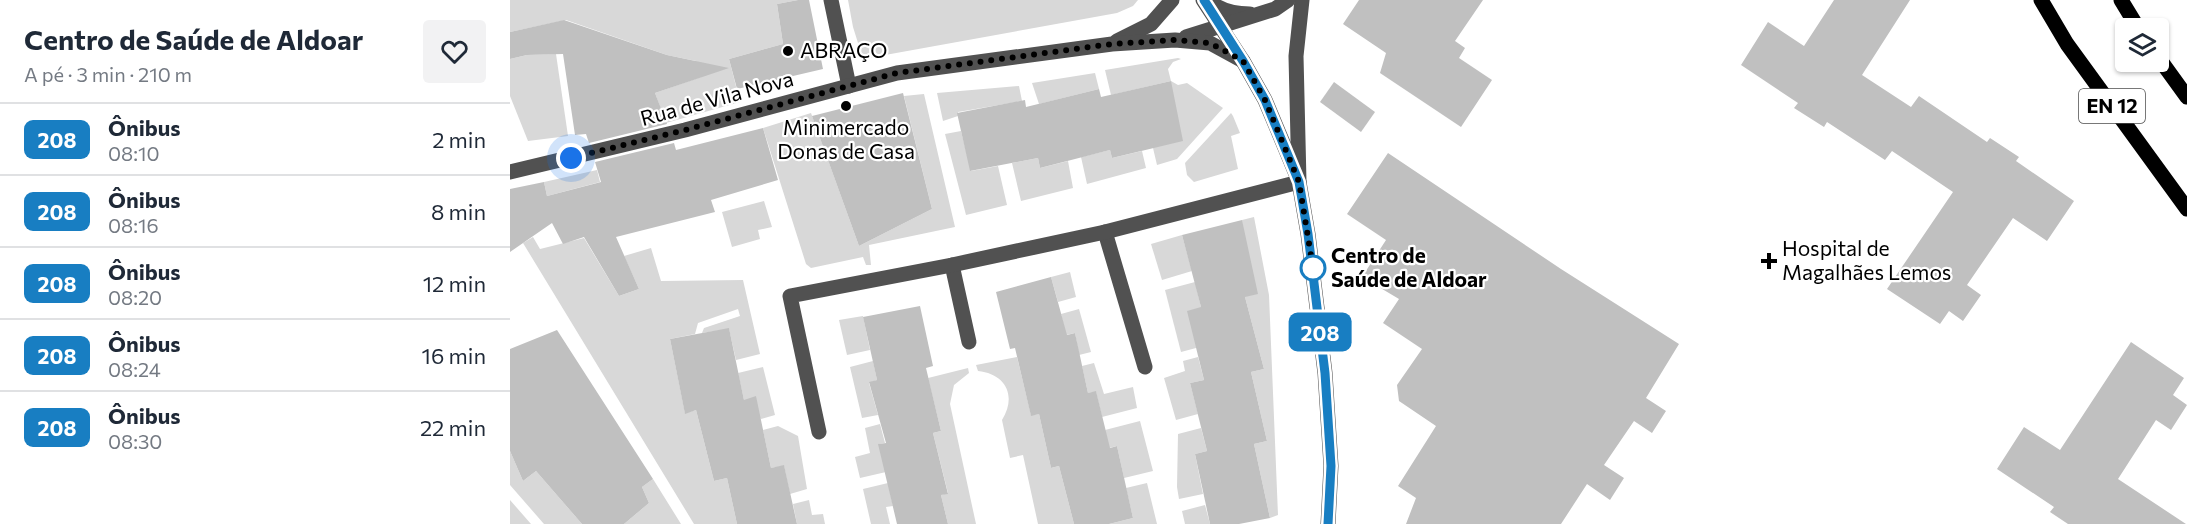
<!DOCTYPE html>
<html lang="pt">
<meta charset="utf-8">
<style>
:root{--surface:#fff;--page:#f2f2f3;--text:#1f2937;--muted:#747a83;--line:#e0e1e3}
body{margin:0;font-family:Commissioner,sans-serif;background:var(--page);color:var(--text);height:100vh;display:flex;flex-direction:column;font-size:22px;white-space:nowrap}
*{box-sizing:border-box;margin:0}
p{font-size:20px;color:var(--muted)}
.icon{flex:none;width:33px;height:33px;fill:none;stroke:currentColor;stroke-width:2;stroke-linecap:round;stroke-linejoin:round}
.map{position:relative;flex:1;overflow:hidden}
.side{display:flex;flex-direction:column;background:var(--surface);width:510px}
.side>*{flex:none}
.badge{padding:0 12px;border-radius:9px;font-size:21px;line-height:39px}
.buttons{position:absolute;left:1605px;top:18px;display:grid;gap:12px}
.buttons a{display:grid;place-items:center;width:54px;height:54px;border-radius:6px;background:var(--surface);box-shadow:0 2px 4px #0004;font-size:30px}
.you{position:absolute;width:30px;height:30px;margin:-15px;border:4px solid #fff;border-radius:50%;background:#1a73e8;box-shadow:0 0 0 9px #1a73e833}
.map>.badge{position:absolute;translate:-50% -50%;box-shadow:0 0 0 3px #fff}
.round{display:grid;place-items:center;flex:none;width:63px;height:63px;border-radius:6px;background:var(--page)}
.headline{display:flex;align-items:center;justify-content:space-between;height:102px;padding:0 24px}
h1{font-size:28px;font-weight:700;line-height:45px}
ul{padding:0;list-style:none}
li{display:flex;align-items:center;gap:18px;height:72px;padding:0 24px;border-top:2px solid var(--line)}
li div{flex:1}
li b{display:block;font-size:22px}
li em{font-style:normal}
li .badge{min-width:66px;font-weight:700;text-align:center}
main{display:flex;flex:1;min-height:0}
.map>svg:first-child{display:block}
.green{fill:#d8d8d8}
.building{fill:#c0c0c0}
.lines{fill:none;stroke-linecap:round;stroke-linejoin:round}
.minor{stroke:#515151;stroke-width:15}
.major{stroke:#000;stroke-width:15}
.line-casing{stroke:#fff;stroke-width:14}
.line{stroke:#187ec2;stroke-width:9}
.walk{stroke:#000;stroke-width:6;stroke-dasharray:0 10.8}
.poi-dot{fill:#000;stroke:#fff;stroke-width:2}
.stop-dot{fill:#fff;stroke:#187ec2;stroke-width:3}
.labels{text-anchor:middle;stroke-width:4.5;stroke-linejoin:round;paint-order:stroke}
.shield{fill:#fff;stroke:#4c4c4c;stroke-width:1.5}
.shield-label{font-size:20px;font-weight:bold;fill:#000}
.poi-label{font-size:21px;fill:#000;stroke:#fff;text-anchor:start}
.street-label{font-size:21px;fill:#000;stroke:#fff}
.stop-label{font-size:21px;font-weight:bold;fill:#000;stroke:#fff;text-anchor:start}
</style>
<main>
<section class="side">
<div class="headline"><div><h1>Centro de Saúde de Aldoar</h1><p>A pé · 3 min · 210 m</p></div><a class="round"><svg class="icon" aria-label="heart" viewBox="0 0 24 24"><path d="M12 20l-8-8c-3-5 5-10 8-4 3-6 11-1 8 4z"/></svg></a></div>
<ul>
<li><span class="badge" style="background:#187ec2;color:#fff">208</span><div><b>Ônibus</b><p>08:10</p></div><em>2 min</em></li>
<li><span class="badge" style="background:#187ec2;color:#fff">208</span><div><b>Ônibus</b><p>08:16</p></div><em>8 min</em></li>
<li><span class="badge" style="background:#187ec2;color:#fff">208</span><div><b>Ônibus</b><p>08:20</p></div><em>12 min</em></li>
<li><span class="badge" style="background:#187ec2;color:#fff">208</span><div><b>Ônibus</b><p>08:24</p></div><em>16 min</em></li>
<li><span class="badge" style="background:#187ec2;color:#fff">208</span><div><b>Ônibus</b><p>08:30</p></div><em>22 min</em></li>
</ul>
</section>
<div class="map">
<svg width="1677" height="524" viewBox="0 0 1677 524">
<rect width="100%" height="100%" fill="#fff"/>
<!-- green -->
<g class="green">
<polygon points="0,0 288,0 267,4 273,44 219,59 230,102 156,123 145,93 191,77 186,61 157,55 56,20 0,32"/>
<polygon points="338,0 628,0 623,6 607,13 353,59 343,27"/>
<polygon points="46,54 58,136 18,141 0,96 0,59 17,55"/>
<polygon points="668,58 671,59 663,62 658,69 661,81 668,85 677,83 713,108 667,159 647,165 643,148 661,81 601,95 595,70"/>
<polygon points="585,73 589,89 529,104 522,83"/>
<polygon points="509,86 512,101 448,112 448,116 433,121 427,93"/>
<polygon points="414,94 445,227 359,245 361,265 356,265 353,257 301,268 296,264 253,128 301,113 349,246 422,209 394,96"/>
<polygon points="721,113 723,116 730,133 721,136 728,169 684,182 677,175 675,163"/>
<polygon points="451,131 461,171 488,166 497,205 456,215 435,134"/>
<polygon points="600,150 602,158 632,151 636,168 577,184 571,157"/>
<polygon points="528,158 530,168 558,161 563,188 511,201 502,163"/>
<polygon points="87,170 90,182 37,196 34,182"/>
<polygon points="254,201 262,227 248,230 250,239 222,247 212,212"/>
<polygon points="744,217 759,295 768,515 760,518 744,444 757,441 741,372 754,369 735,297 732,220"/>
<polygon points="672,235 682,271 652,280 641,244"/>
<polygon points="23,237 30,249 74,238 109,296 129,289 114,256 141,248 151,281 233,280 250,354 226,360 219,329 192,333 194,328 230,316 228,309 188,323 185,334 160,339 175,413 186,410 204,481 217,478 227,524 184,524 13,243"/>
<polygon points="560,272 566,297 548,302 541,277"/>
<polygon points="685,282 691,307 686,348 671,352 655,290"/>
<polygon points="569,309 581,352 569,355 565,333 556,335 551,314"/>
<polygon points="353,316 360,350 337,355 329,320"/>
<path d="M 507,357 L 521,415 L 529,414 L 541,468 L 549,466 L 564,524 L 528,524 L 513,455 L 500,458 L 492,420 C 507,396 496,374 468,371 L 466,365 Z"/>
<polygon points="688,357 694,380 680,383 688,414 666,420 654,378 675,371 673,361"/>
<polygon points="363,361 367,380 359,383 368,415 352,418 340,367"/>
<polygon points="584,363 594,394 623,387 627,408 592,417 586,392 578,393 572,366"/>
<polygon points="253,367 265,415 251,419 234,400 228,373"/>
<polygon points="458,368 459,373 444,385 440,404 466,524 438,524 431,495 438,493 423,433 431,431 418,378"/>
<polygon points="630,421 643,471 614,478 607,446 599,448 595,430"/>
<polygon points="370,424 375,443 369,444 376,472 350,478 345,457 360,453 355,428"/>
<polygon points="268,426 288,436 297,489 280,494 274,466 261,468 253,430"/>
<polygon points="691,428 697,451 685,454 693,494 669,499 667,487 668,434"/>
<polygon points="0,451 13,481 26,471 72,524 34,524 0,485"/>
<polygon points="143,479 171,524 114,524 139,503 132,487"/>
<polygon points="378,483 383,506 376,507 380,524 361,524 353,489"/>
<polygon points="637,483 647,524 599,524 623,518 616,488"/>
<polygon points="0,500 21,524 0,524"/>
<polygon points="299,500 302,515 313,514 315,524 287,524 283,504"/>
<polygon points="695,505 700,524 675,524 672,511"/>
</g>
<!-- building -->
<g class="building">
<polygon points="288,0 299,0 313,69 227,89 219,59 273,44 267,4"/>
<polygon points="849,0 973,0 945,41 955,48 949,58 982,80 951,127 870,73 876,53 833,24"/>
<polygon points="1324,0 1400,0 1352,75 1401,107 1409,96 1477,142 1480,138 1509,157 1506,161 1564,201 1537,241 1503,218 1457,285 1471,295 1453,321 1439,311 1430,324 1377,289 1443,192 1382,151 1375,160 1317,122 1314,127 1284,108 1288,103 1231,65 1258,22 1294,46"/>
<polygon points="54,20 157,55 219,68 145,93 157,124 79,143 76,134 65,135 53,54 17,55 0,59 0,32"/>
<polygon points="661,81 673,141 602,158 600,150 530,168 528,158 460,171 447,113 515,100 516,107 589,89 591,97"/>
<polygon points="824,82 865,112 851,132 810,102"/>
<polygon points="393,93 422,209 349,246 302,116"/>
<polygon points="253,128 268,180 201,200 205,212 106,237 129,289 109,296 74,237 53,244 42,223 0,252 0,189 34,182 37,196 91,182 85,162 164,143 166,150"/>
<polygon points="878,153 1051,269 1169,344 1136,398 1156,411 1142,433 1124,421 1094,465 1114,478 1100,500 1077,484 1051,524 896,524 906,498 888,486 926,426 889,401 887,385 912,349 873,323 889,299 852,277 876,240 837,214"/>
<polygon points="732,220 748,294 735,297 754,369 741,372 757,441 744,444 760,518 729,524 700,524 685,454 697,451 680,383 694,380 677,311 691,307 672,235"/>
<polygon points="541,277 557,335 565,333 578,393 586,391 600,448 607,446 623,518 599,524 564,524 549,466 541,468 529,414 521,416 505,348 500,349 486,292"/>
<polygon points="410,306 423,366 416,368 431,431 423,433 438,494 431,495 438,524 387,524 368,444 376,443 359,382 367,380 353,317"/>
<polygon points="219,328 234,400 246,396 261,468 274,465 287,524 227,524 217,478 204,481 186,410 175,414 160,339"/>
<polygon points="47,330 143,479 132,487 139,503 114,524 72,524 26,471 13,481 0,451 0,349"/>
<polygon points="1621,342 1674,378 1663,395 1677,405 1661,430 1646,420 1608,479 1676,524 1558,524 1540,512 1544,507 1487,469 1514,427 1550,450"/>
</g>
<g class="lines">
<!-- minor -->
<g class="minor">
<polyline points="321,0 339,86"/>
<polyline points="693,0 733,61 755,100 786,174"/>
<path d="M 698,0 C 710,11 724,14 740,14"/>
<polyline points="792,0 786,56 789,182 798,234 815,373 821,466 818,524"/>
<polyline points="676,37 765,9 778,0"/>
<polyline points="607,41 641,24 662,0"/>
<polyline points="0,172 175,130 387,73 602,44 665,40 700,43 733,61"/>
<polyline points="595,232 635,367"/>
<polyline points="442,265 459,342"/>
<polyline points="309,432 280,296 442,265 595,232 789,182"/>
</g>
<!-- major -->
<g class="major">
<polyline points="1531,0 1557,44 1677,209"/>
<polyline points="1611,0 1628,28"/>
<polyline points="1648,57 1677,97"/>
</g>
</g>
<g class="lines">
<!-- line casing -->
<g class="line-casing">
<polyline id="line" points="694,0 733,61 755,100 789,182 798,234 815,373 821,466 818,524"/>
</g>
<!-- line -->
<use href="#line" class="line"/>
<!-- walk -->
<polyline class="walk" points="61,158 175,130 387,73 602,44 665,40 700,43 733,61 755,100 789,182 803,268"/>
</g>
<!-- markers -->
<g class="poi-dot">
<circle cx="278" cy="51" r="6"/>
<circle cx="336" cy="106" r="6"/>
<path d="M1256 252h6v6h6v6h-6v6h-6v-6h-6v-6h6z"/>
</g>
<circle class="stop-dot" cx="803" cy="268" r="12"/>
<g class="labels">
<!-- shield labels -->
<rect class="shield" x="1569" y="89" width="66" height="34" rx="4.5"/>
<g class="shield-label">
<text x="1602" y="113">EN 12</text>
</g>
<!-- poi labels -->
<g class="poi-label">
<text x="290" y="58">ABRAÇO</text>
<text x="336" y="135" text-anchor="middle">Minimercado<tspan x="336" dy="24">Donas de Casa</tspan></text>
<text x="1272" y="256">Hospital de<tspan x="1272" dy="24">Magalhães Lemos</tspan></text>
</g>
<!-- street labels -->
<g class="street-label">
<text transform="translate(207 99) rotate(-15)" y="7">Rua de Vila Nova</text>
</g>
<!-- stop labels -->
<g class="stop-label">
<text x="821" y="263">Centro de<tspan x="821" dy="24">Saúde de Aldoar</tspan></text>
</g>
</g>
</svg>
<div class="buttons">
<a><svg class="icon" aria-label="layers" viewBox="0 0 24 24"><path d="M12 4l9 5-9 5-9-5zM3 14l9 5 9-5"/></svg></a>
</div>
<div class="you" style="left:61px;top:158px"></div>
<b class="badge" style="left:810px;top:332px;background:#187ec2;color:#fff">208</b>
</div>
</main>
